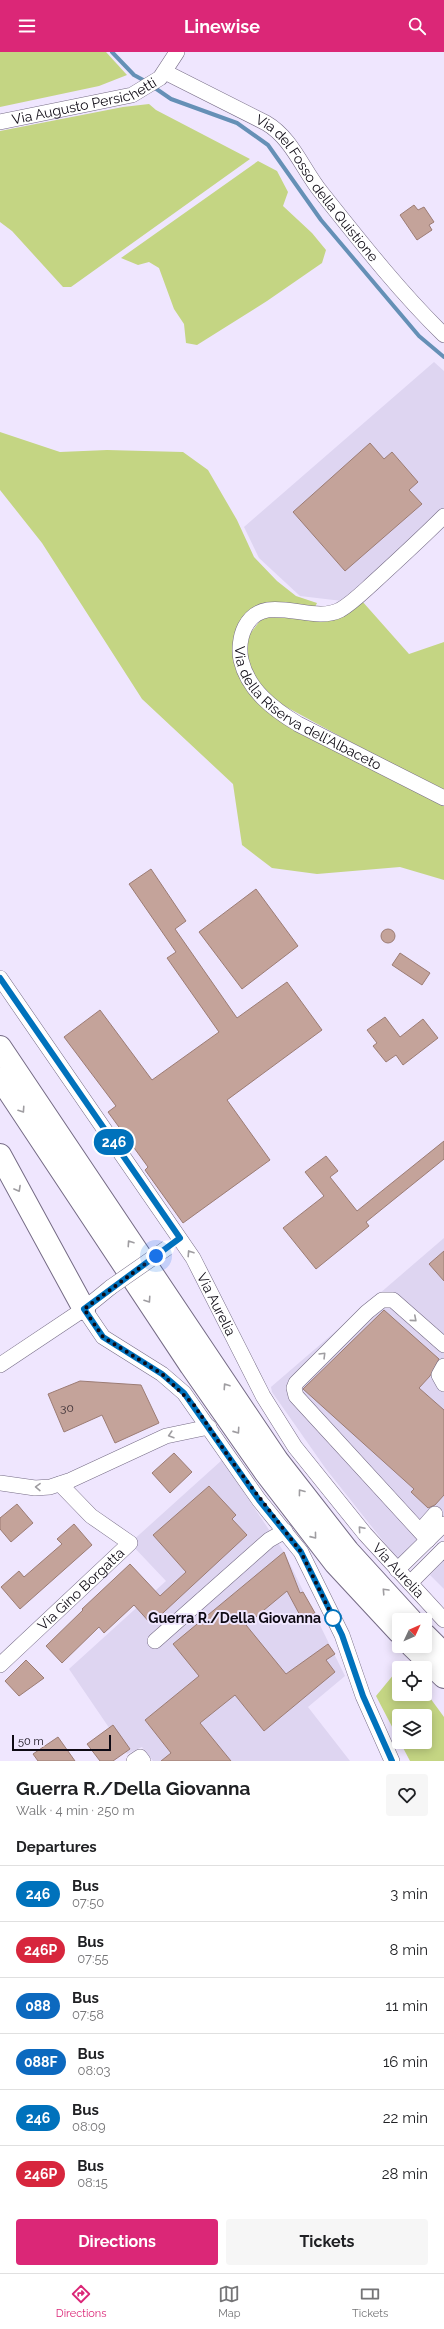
<!DOCTYPE html>
<meta charset="utf-8">
<style>
:root{--surface:#fff;--page:#f6f6f6;--text:#202124;--muted:#757577;--line:#e0e0e0;--accent:#db2777}
body{margin:0;font-family:Raleway,sans-serif;background:var(--page);color:var(--text);height:100vh;display:flex;flex-direction:column;font-size:15px;white-space:nowrap}
*{box-sizing:border-box;margin:0}
p{font-size:13px;color:var(--muted)}
.icon{flex:none;width:22px;height:22px;fill:none;stroke:currentColor;stroke-width:2;stroke-linecap:round;stroke-linejoin:round}
.map{position:relative;height:1709px;overflow:hidden}
.side{display:flex;flex-direction:column;background:var(--surface);flex:1}
.side>*{flex:none}
.badge{padding:0 8px;border-radius:13px;font-size:14px;line-height:26px}
.needle{width:26px;rotate:46deg}
.tools{position:absolute;left:392px;top:1561px;display:grid;gap:8px}
.tools a{display:grid;place-items:center;width:40px;height:40px;border-radius:4px;background:var(--surface);box-shadow:0 2px 10px #0003;font-size:20px}
.scale{position:absolute;left:12px;bottom:10px;width:99px;box-sizing:border-box;padding-left:4px;border:2px solid #0e0a14;border-top:0;font-size:11px;line-height:14px;white-space:nowrap;color:#0e0a14;-webkit-text-stroke:3px #efe6fe;paint-order:stroke}
.you{position:absolute;width:20px;height:20px;margin:-10px;border:3px solid #fff;border-radius:50%;background:#1a73e8;box-shadow:0 0 0 6px #1a73e833}
.map>.badge{position:absolute;translate:-50% -50%;box-shadow:0 0 0 2px #fff}
h2{padding:0 16px;font-size:15px;line-height:36px}
.round{display:grid;place-items:center;flex:none;width:42px;height:42px;border-radius:4px;background:var(--page)}
.headline{display:flex;align-items:center;justify-content:space-between;height:68px;padding:0 16px}
h1{font-size:19px;font-weight:700;line-height:30px}
.button{display:flex;gap:8px;margin-top:auto;padding:8px 16px}
.button a{flex:1;height:46px;border-radius:4px;background:var(--accent);color:#fff;font-size:16px;font-weight:700;line-height:46px;text-align:center}
.button a+a{background:var(--page);color:var(--text)}
ul{padding:0;list-style:none}
li{display:flex;align-items:center;gap:12px;height:56px;padding:0 16px;border-top:1px solid var(--line)}
li div{flex:1}
li b{display:block;font-size:15px}
li em{font-style:normal}
li .badge{min-width:44px;font-weight:700;text-align:center}
header{display:flex;justify-content:space-between;align-items:center;height:52px;padding:0 16px;background:var(--accent);color:#fff;font-size:18px;font-weight:700}
.menu{display:flex;justify-content:space-around;align-items:center;height:56px;border-top:1px solid var(--line);background:var(--surface);font-size:11px;color:var(--muted)}
.menu a{display:grid;justify-items:center;gap:2px}
.menu .current{color:var(--accent)}
.map>svg:first-child{display:block}
.built{fill:#ded5f1}
.green{fill:#c4d583}
.lines{fill:none;stroke-linecap:round;stroke-linejoin:round}
.stream{stroke:#6590b6;stroke-width:4}
.building{fill:#c4a39a;stroke:#9c7c74}
.minor-casing{stroke:#756b85;stroke-width:16}
.highway-casing{stroke:#756b85;stroke-width:24}
.minor{stroke:#fff;stroke-width:15}
.highway{stroke:#fff;stroke-width:22}
.minor-bridge-casing{stroke:#756b85;stroke-width:16;stroke-linecap:butt}
.minor-bridge{stroke:#fff;stroke-width:15}
.oneway{stroke:#9f9da1}
.line-casing{stroke:#fff;stroke-width:9}
.line{stroke:#0072bc;stroke-width:6}
.walk{stroke:#0e0a14;stroke-width:4;stroke-dasharray:0 7.2}
.stop-dot{fill:#fff;stroke:#0072bc;stroke-width:2}
.labels{text-anchor:middle;stroke-width:4;stroke-linejoin:round;paint-order:stroke}
.number-label{font-size:12px;fill:#3c3036}
.street-label{font-size:14px;fill:#0e0a14;stroke:#efe6fe}
.stop-label{font-size:14px;font-weight:bold;fill:#0e0a14;stroke:#efe6fe;text-anchor:end}
</style>
<header><svg class="icon" aria-label="menu" viewBox="0 0 24 24"><path d="M4 6h16M4 12h16M4 18h16"/></svg>Linewise<svg class="icon" aria-label="search" viewBox="0 0 24 24"><circle cx="10" cy="10" r="6"/><path d="M15 15l6 6"/></svg></header>
<div class="map">
<svg width="444" height="1709" viewBox="0 0 444 1709">
<rect width="100%" height="100%" fill="#efe6fe"/>
<!-- built -->
<g class="built">
<polygon points="434,310 444,319 444,463 351,550 300,544 259,506 244,475"/>
<polygon points="444,1186 444,1483 407,1519 326,1417 272,1340 271,1335"/>
<polygon points="222,1408 284,1500 345,1624 308,1655 350,1709 153,1709 142,1695 127,1702 69,1617 166,1529 130,1491"/>
<polygon points="444,1508 444,1537 430,1523"/>
</g>
<!-- green -->
<g class="green">
<polygon points="0,0 106,0 127,23 99,34 0,55"/>
<polygon points="149,52 156,58 250,107 71,235 63,235 12,179 0,170 0,79 123,55"/>
<polygon points="258,109 277,119 288,140 283,154 312,181 326,198 322,211 267,249 197,293 186,291 184,272 174,257 159,216 149,210 138,213 121,206"/>
<polygon points="0,380 60,400 107,398 183,400 208,418 237,468 254,505 277,529 296,544 317,551 314,557 270,557 236,583 233,608 257,650 444,752 444,828 400,815 317,822 272,816 242,793 233,732 142,647 42,491 0,438"/>
<polygon points="362,549 409,602 444,590 444,741 268,645 251,622 245,588 263,565 334,568"/>
<polygon points="399,1616 399,1642 425,1642 425,1639 444,1665 444,1709 410,1709 400,1690 425,1690 425,1664 399,1664 399,1688 376,1644"/>
</g>
<g class="lines">
<!-- stream -->
<g class="stream">
<polyline points="112,0 134,23 145,29"/>
<polyline points="155,36 171,47 237,71 268,93 321,168 419,284 444,305"/>
</g>
</g>
<!-- building -->
<g class="building">
<polygon points="414,153 418,158 424,155 434,170 429,173 432,178 417,188 400,163"/>
<polygon points="370,391 384,407 392,400 418,430 409,438 422,452 345,519 293,460"/>
<polygon points="151,817 186,869 175,877 237,966 287,930 322,978 227,1048 270,1108 183,1171 145,1118 148,1115 108,1060 116,1054 64,985 100,958 152,1028 219,980 167,906 176,900 129,832"/>
<polygon points="256,837 298,894 242,937 199,880"/>
<circle cx="388" cy="884" r="7"/>
<polygon points="400,901 430,921 422,933 392,913"/>
<polygon points="385,965 400,985 423,967 438,986 403,1013 396,1003 386,1010 373,994 377,991 367,978"/>
<polygon points="444,1089 444,1107 366,1170 369,1174 316,1217 283,1176 324,1144 305,1120 326,1104 338,1119 330,1125 357,1159"/>
<polygon points="444,1199 444,1229 429,1212"/>
<polygon points="384,1258 439,1307 430,1324 419,1336 444,1358 444,1443 435,1453 428,1456 411,1440 414,1437 303,1337"/>
<polygon points="80,1329 141,1333 159,1371 115,1391 102,1363 64,1380 48,1342"/>
<polygon points="174,1401 192,1420 170,1441 152,1421"/>
<polygon points="209,1434 236,1463 232,1467 247,1483 151,1572 134,1553 104,1581 99,1575 62,1611 46,1594 83,1558 82,1557 130,1512 160,1544 186,1520 153,1483"/>
<polygon points="17,1452 33,1471 11,1490 0,1477 0,1466"/>
<polygon points="74,1472 92,1493 20,1557 1,1535 19,1519 24,1525 62,1492 57,1487"/>
<polygon points="284,1500 300,1541 303,1540 315,1561 302,1567 287,1539 246,1573 286,1622 328,1592 335,1602 326,1608 335,1620 264,1679 235,1643 200,1671 231,1709 161,1709 171,1701 145,1668 199,1624 173,1592"/>
<polygon points="26,1608 44,1626 19,1644 5,1629"/>
<polygon points="113,1673 130,1697 113,1709 100,1709 87,1692"/>
<polygon points="58,1685 75,1709 38,1709 33,1702"/>
</g>
<g class="lines">
<!-- minor casing -->
<g class="minor-casing">
<g id="minor">
<path id="s1" d="M 165,20 L 266,71 C 292,86 303,118 321,140 C 360,189 399,239 444,283"/>
<path id="s2" d="M 0,70 L 132,43 L 160,26 L 177,0"/>
<path id="s3" d="M 444,464 C 421,487 397,509 373,531 C 363,540 352,551 340,558 C 311,573 264,538 245,575 C 240,585 239,598 241,608 C 248,638 273,657 298,672 L 444,746"/>
<path id="s4" d="M 0,926 L 193,1206 L 263,1344 L 295,1395 L 365,1482 L 444,1568"/>
<polyline points="84,1257 103,1285 162,1322 184,1341 259,1448 301,1500 342,1583 363,1644 392,1709"/>
<polyline points="0,1313 84,1257 111,1235"/>
<polyline points="444,1314 439,1323 444,1332"/>
<polyline points="0,1431 35,1436 50,1435 71,1428 166,1384 209,1375"/>
<polyline points="420,1479 435,1462"/>
<polyline points="428,1488 296,1344 294,1336 296,1331 367,1260 382,1248 393,1248 444,1293"/>
<polyline points="397,1518 444,1472"/>
<polyline points="410,1531 444,1497"/>
<polyline points="155,1589 269,1488 285,1479"/>
<path id="s5" d="M 0,1613 L 130,1491 L 91,1464 L 60,1432"/>
<polyline points="134,1709 140,1705 143,1709"/>
</g>
</g>
<!-- highway casing -->
<g class="highway-casing">
<g id="highway">
<polyline points="0,995 277,1408 348,1499 411,1568"/>
<polyline points="0,1026 191,1314 265,1420 335,1511 399,1580"/>
<polyline points="0,1103 84,1257"/>
<polyline points="425,1583 444,1602"/>
<polyline points="412,1594 444,1625"/>
</g>
</g>
<!-- minor -->
<use href="#minor" class="minor"/>
<!-- highway -->
<use href="#highway" class="highway"/>
<!-- minor-bridge casing -->
<g class="minor-bridge-casing">
<polyline id="minor-bridge" points="111,1235 167,1196"/>
</g>
<!-- minor-bridge -->
<use href="#minor-bridge" class="minor-bridge"/>
</g>
<!-- one-way arrows -->
<defs><path id="oneway-chevron" d="M-2-3.5L2.5 0L-2 3.5" fill="none" stroke-width="1.6" stroke-linecap="round" stroke-linejoin="round"/></defs>
<g class="oneway">
<use href="#oneway-chevron" transform="translate(22 1058) rotate(56)"/>
<use href="#oneway-chevron" transform="translate(18 1137) rotate(61)"/>
<use href="#oneway-chevron" transform="translate(130 1191) rotate(-124)"/>
<use href="#oneway-chevron" transform="translate(190 1201) rotate(-123)"/>
<use href="#oneway-chevron" transform="translate(148 1248) rotate(56)"/>
<use href="#oneway-chevron" transform="translate(414 1267) rotate(41)"/>
<use href="#oneway-chevron" transform="translate(323 1303) rotate(-45)"/>
<use href="#oneway-chevron" transform="translate(226 1334) rotate(-124)"/>
<use href="#oneway-chevron" transform="translate(237 1379) rotate(55)"/>
<use href="#oneway-chevron" transform="translate(171 1383) rotate(163)"/>
<use href="#oneway-chevron" transform="translate(38 1435) rotate(-179)"/>
<use href="#oneway-chevron" transform="translate(301 1440) rotate(-127)"/>
<use href="#oneway-chevron" transform="translate(361 1477) rotate(-131)"/>
<use href="#oneway-chevron" transform="translate(314 1484) rotate(51)"/>
<use href="#oneway-chevron" transform="translate(385 1539) rotate(-133)"/>
</g>
<g class="lines">
<!-- line casing -->
<g class="line-casing">
<polyline id="line" points="0,926 180,1186 84,1257 103,1285 162,1322 184,1341 259,1448 301,1500 342,1583 363,1644 392,1709"/>
</g>
<!-- line -->
<use href="#line" class="line"/>
<!-- walk -->
<polyline class="walk" points="156,1204 84,1257 103,1285 162,1322 194,1353 230,1407 301,1500 335,1570 333,1566"/>
</g>
<!-- markers -->
<circle class="stop-dot" cx="333" cy="1566" r="8"/>
<g class="labels">
<!-- number labels -->
<g class="number-label">
<text x="67" y="1360">30</text>
</g>
<!-- street labels -->
<g class="street-label">
<text dy="5" stroke="none"><textPath href="#s2" startOffset="87">Via Augusto Persichetti</textPath></text>
<text dy="5" stroke="none"><textPath href="#s1" startOffset="196">Via del Fosso della Quistione</textPath></text>
<text dy="5" stroke="none"><textPath href="#s3" startOffset="360">Via della Riserva dell'Albaceto</textPath></text>
<text dy="5" stroke="none"><textPath href="#s4" startOffset="392">Via Aurelia</textPath></text>
<text dy="5" stroke="none"><textPath href="#s4" startOffset="716">Via Aurelia</textPath></text>
<text dy="5" stroke="none"><textPath href="#s5" startOffset="111">Via Gino Borgatta</textPath></text>
</g>
<!-- stop labels -->
<g class="stop-label">
<text x="321" y="1571">Guerra R./Della Giovanna</text>
</g>
</g>
</svg>
<div class="tools">
<a><svg class="needle" viewBox="-14 -14 28 28"><path d="M0-13l5 13h-10z" fill="#e53935"/><path d="M0 13l5-13h-10z" fill="#757577"/></svg></a>
<a><svg class="icon" aria-label="locate" viewBox="0 0 24 24"><circle cx="12" cy="12" r="6"/><path d="M12 2v4M12 18v4M2 12h4M18 12h4"/></svg></a>
<a><svg class="icon" aria-label="layers" viewBox="0 0 24 24"><path d="M12 4l9 5-9 5-9-5zM3 14l9 5 9-5"/></svg></a>
</div>
<div class="scale">50 m</div>
<div class="you" style="left:156px;top:1204px"></div>
<b class="badge" style="left:114px;top:1090px;background:#0072bc;color:#fff">246</b>
</div>
<section class="side">
<div class="headline"><div><h1>Guerra R./Della Giovanna</h1><p>Walk · 4 min · 250 m</p></div><a class="round"><svg class="icon" aria-label="heart" viewBox="0 0 24 24"><path d="M12 20l-8-8c-3-5 5-10 8-4 3-6 11-1 8 4z"/></svg></a></div>
<h2>Departures</h2>
<ul>
<li><span class="badge" style="background:#0072bc;color:#fff">246</span><div><b>Bus</b><p>07:50</p></div><em>3 min</em></li>
<li><span class="badge" style="background:#d7263d;color:#fff">246P</span><div><b>Bus</b><p>07:55</p></div><em>8 min</em></li>
<li><span class="badge" style="background:#0c69bf;color:#fff">088</span><div><b>Bus</b><p>07:58</p></div><em>11 min</em></li>
<li><span class="badge" style="background:#0c69bf;color:#fff">088F</span><div><b>Bus</b><p>08:03</p></div><em>16 min</em></li>
<li><span class="badge" style="background:#0072bc;color:#fff">246</span><div><b>Bus</b><p>08:09</p></div><em>22 min</em></li>
<li><span class="badge" style="background:#d7263d;color:#fff">246P</span><div><b>Bus</b><p>08:15</p></div><em>28 min</em></li>
</ul>
<div class="button"><a>Directions</a><a>Tickets</a></div>
</section>
<nav class="menu">
<a class="current"><svg class="icon" aria-label="directions" viewBox="0 0 24 24"><path d="M12 3l9 9-9 9-9-9zM9 14v-3h6M13 9l2 2-2 2"/></svg>Directions</a>
<a><svg class="icon" aria-label="map" viewBox="0 0 24 24"><path d="M3 6l6-2 6 2 6-2v14l-6 2-6-2-6 2zM9 4v14M15 6v14"/></svg>Map</a>
<a><svg class="icon" aria-label="tickets" viewBox="0 0 24 24"><path d="M3 7h18v10H3zM15 7v10"/></svg>Tickets</a>
</nav>
